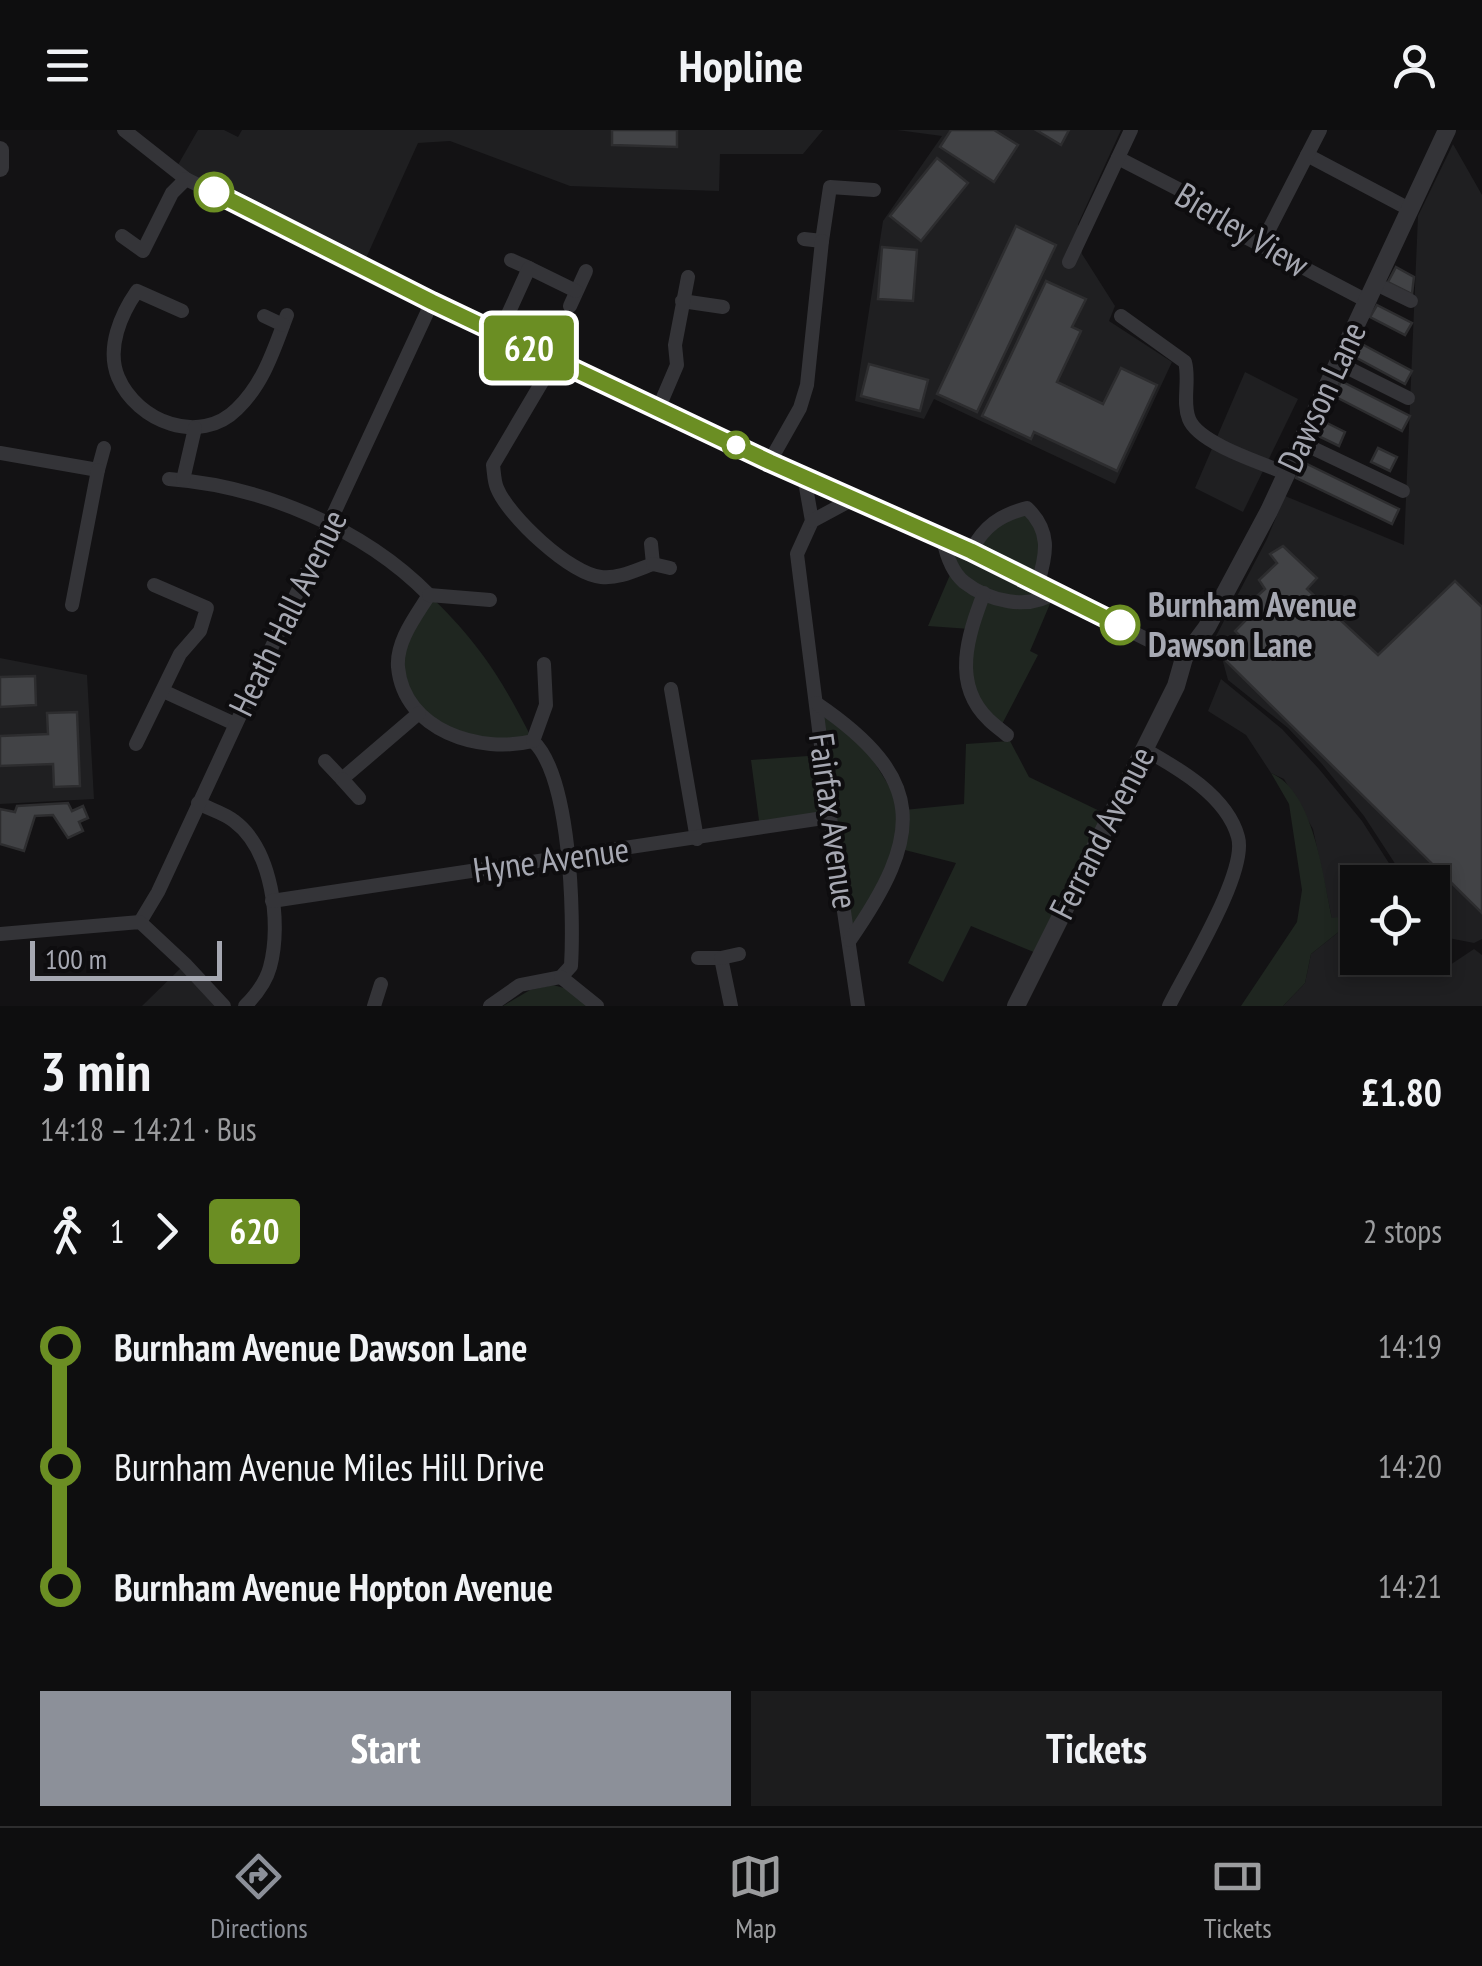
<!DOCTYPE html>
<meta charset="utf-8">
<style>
:root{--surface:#0e0e0f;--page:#1c1c1d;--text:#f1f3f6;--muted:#9b9c9e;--line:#2e2e2f;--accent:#8c9099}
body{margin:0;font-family:"PT Sans Narrow",sans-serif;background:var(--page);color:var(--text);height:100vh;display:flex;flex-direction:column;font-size:38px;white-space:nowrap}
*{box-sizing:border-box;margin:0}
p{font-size:32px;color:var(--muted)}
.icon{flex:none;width:55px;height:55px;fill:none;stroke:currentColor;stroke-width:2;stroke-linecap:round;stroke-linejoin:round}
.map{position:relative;height:876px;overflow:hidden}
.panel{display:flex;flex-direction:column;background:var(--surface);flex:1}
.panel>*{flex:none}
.badge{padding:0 20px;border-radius:8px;font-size:35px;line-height:65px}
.controls{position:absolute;left:1340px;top:735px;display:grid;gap:20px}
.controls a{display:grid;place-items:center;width:110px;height:110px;border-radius:0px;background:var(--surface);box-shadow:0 5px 15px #0003,0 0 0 2px var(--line);font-size:50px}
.scale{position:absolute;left:30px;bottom:25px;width:192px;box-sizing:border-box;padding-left:10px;border:5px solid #a6a8b2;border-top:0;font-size:28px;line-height:35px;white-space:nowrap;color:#a6a8b2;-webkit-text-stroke:8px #0e0d0f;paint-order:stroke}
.map>.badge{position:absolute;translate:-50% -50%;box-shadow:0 0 0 5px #fff}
.legs{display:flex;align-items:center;gap:15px;height:110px;padding:0 40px;font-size:32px}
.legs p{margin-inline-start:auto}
.head{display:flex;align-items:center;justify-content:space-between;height:170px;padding:0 40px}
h1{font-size:55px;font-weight:700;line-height:75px}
.primary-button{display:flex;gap:20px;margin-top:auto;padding:20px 40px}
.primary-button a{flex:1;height:115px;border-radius:0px;background:var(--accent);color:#fff;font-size:40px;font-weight:700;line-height:115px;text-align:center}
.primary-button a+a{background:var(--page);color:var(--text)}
ul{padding:0 40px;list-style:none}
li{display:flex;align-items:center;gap:35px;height:120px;font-size:38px}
li i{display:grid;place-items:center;width:15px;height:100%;margin:0 12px;background:currentColor}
li i::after{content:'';width:25px;height:25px;margin:-12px;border:8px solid;border-radius:50%;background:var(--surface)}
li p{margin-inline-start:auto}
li:first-child i{background:linear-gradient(#0000 50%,currentColor 0)}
li:last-child i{background:linear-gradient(currentColor 50%,#0000 0)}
header{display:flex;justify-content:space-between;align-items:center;height:130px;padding:0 40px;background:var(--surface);font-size:45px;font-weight:700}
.tab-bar{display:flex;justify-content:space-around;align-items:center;height:140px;border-top:2px solid var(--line);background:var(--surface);font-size:28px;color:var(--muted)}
.tab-bar a{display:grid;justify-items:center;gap:5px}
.tab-bar .selected{color:var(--accent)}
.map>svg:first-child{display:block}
.built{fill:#1f1f21}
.green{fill:#1f2620}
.building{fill:#424346;stroke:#2d2d2f;stroke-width:2.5}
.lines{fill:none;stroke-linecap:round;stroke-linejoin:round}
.minor{stroke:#343438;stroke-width:14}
.tertiary{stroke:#343438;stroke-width:18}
.line-1-casing{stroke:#fff;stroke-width:22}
.line-1{stroke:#6b8e23;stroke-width:15}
.stop-1-dot{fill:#fff;stroke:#6b8e23;stroke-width:5}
.labels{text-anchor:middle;stroke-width:8;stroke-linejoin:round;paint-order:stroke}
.street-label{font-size:35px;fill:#a6a8b2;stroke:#0e0d0f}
.stop-label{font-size:35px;font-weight:bold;fill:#a6a8b2;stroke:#0e0d0f;text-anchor:start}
</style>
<header><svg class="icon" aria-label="menu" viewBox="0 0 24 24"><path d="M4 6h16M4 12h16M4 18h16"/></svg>Hopline<svg class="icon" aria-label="person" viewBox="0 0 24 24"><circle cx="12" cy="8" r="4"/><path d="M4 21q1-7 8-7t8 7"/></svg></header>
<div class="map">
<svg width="1482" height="876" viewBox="0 0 1482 876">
<rect width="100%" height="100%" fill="#131214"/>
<!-- built -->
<g class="built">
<polygon points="198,0 224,0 238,7 242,0 823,0 803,24 720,24 719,61 570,56 450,11 418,13 362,137 175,40"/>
<polygon points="897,0 1121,0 1078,94 1082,124 1115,176 1109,191 1172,232 1115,354 934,269 924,289 855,271 883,91 942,6"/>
<polygon points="1453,14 1482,65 1482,809 1474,813 1433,805 1432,752 1407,752 1364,686 1322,634 1288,598 1228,550 1216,506 1267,409 1285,366 1404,415 1418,86"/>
<polygon points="1245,242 1298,269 1243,382 1195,358"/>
<polygon points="0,528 87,545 94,669 0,674"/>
<polygon points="1221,549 1282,599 1319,639 1362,691 1401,752 1358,752 1358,828 1432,828 1433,814 1447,837 1474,819 1482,825 1482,876 1283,876 1305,853 1311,824 1341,800 1338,788 1332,789 1313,699 1284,649 1271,643 1246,605 1208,581"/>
<polygon points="185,834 224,876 142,876"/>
</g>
<!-- green -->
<g class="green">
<polygon points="1014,382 1040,391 1038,453 1055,462 1030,521 1038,525 1000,598 969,559 970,499 928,496 953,438 945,418 971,420"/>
<path d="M 429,465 C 477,510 504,552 533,611 L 488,614 L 418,583 L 398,536 Z"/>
<polygon points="816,573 853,598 904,680 964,674 966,614 1010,611 1029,647 1110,686 1041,825 971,796 943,852 908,833 956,733 901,719 850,810 830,688 760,698 751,630 822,625"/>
<path d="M 1271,643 C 1314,661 1323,747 1332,788 L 1338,787 L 1341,800 L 1311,824 L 1305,853 L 1283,876 L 1241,876 L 1297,792 L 1302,760 L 1289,674 Z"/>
<polygon points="553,855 564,858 592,876 503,876 530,860"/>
</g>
<!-- building -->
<g class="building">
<polygon points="612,0 677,0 677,17 612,15"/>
<polygon points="951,0 994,0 1018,15 994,52 940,17"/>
<polygon points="1036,0 1069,0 1061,15"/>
<polygon points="937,28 968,53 921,111 890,86"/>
<polygon points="1016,96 1056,115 977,282 937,264"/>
<polygon points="882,117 917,120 913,171 878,169"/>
<polygon points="1396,137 1414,147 1412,164 1388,152"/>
<polygon points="1046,151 1086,169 1072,197 1081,201 1057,252 1103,274 1121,238 1157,255 1117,341 1034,302 1031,309 982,286"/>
<polygon points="1377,175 1412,193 1405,205 1370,187"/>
<polygon points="1360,213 1412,241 1405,254 1353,226"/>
<polygon points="869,234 928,250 920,281 861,266"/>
<polygon points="1341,251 1410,286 1402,301 1334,266"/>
<polygon points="1323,291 1345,302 1339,316 1316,305"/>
<polygon points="1378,318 1397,327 1390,341 1371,332"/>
<polygon points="1303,332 1399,379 1392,394 1296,348"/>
<polygon points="1283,416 1317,448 1307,459 1378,525 1455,451 1482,477 1482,783 1222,527 1242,508 1235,501 1254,482 1248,474 1265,459 1259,450 1277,433 1270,424"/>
<polygon points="35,546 36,575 0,577 0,547"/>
<polygon points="77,582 80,656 54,657 53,634 0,636 0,606 48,604 47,583"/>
<polygon points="68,673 72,681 83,676 88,688 79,692 83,701 68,708 53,685 35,686 24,721 0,714 0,679 15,682 17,676"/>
</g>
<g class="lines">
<!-- minor -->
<g class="minor">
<polyline points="124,0 186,49 432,172 770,331 971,421 1184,528"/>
<polyline points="1307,25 1411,80"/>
<polyline points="1118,28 1182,61 1213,90 1367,171"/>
<polyline points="122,106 143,121 172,63 186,49"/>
<polyline points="804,109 822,111 830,57 874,60"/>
<polyline points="1261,115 1320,0"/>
<polyline points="511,130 529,138"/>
<polyline points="1069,132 1131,0"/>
<polyline points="1376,154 1411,171"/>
<polyline points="682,171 723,177"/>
<polyline points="570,176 586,141"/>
<path d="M 182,181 L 137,161 C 121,184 106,218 118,247 C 137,292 200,316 237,279 C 264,253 274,219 287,185"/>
<polyline points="264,186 283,195"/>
<path d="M 1121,186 L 1185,232 C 1190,250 1182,272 1189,289 C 1198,313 1261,333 1286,343"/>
<polyline points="499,204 529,138 576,161"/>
<path d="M 555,230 L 493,335 C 494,342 494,351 497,358 C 508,386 570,444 601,447 C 619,449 636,440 653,434 L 651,414"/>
<polyline points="1338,233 1408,268"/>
<polyline points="659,277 677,235 675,215 688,147"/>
<polyline points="1300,312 1403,361"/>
<polyline points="0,323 98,340 104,318"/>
<polyline points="770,331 800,278 807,255 822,111"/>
<polyline points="804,346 812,391 797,424 830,687 858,876"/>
<path d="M 169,349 C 262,356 363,398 429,465 C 416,486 396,511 398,537 C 404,601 480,624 533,611 C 571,647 574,786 571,836 L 561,847 L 520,855 L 490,876"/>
<polyline points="183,350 195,298"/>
<polyline points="812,391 853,369"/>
<path d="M 943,409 C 946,424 952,442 964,452 C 988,471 1029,481 1055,462"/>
<path d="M 971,421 C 984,396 1000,385 1027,378 C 1051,401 1047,423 1038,453"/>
<polyline points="653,434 670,438"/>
<path d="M 984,463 C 968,505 951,554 989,590 C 994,595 1001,600 1007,605"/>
<polyline points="429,465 490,470"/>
<polyline points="72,475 98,340"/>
<polyline points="671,559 697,709"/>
<polyline points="163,561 235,594"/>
<path d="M 816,573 C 928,649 923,705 850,810"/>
<polyline points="533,611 546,575 544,534"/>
<polyline points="136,614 180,524 200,501 207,478 154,455"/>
<path d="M 1144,619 C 1178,638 1227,666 1238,707 C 1248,742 1186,841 1169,876"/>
<polyline points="325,631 342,649 419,583"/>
<polyline points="342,649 359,668"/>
<path d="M 198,673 C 209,679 224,683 234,691 C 272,719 282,793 270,837 C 266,852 256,865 245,876"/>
<polyline points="272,771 830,687"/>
<polyline points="140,792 158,762 432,172"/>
<polyline points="0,804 140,792 185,834 224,876"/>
<polyline points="698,828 721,828 731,876"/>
<polyline points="721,828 739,824"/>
<polyline points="561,847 597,876"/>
<polyline points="374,876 381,854"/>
</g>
<!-- tertiary -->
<g class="tertiary">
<polyline points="0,20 0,38"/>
<polyline points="1016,876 1176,556 1184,528 1207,497 1269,381 1447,0"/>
</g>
</g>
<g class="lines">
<!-- line-1 casing -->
<g class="line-1-casing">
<polyline id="line-1" points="214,62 432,172 770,332 971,421 1120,495"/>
</g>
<!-- line-1 -->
<use href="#line-1" class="line-1"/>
</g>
<!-- markers -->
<g class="stop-1-dot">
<circle cx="214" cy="62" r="18"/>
<circle cx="736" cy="315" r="12"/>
<circle cx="1120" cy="495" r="18"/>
</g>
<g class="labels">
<!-- street labels -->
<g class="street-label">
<text transform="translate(1242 100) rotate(31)" y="12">Bierley View</text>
<text transform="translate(1322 267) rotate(-65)" y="12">Dawson Lane</text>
<text transform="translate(288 483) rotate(-64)" y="12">Heath Hall Avenue</text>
<text transform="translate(833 691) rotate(82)" y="12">Fairfax Avenue</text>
<text transform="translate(1102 703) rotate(-63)" y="12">Ferrand Avenue</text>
<text transform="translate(551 730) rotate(-8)" y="12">Hyne Avenue</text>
</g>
<!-- stop labels -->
<g class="stop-label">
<text x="1148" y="487">Burnham Avenue<tspan x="1148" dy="40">Dawson Lane</tspan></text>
</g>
</g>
</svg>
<div class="controls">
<a><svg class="icon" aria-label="locate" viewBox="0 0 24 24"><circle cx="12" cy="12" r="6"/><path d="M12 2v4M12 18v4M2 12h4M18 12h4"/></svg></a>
</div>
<div class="scale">100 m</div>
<b class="badge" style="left:529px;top:218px;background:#6b8e23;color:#fff">620</b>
</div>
<section class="panel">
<div class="head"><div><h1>3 min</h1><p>14:18 – 14:21 · Bus</p></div><b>£1.80</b></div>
<div class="legs"><svg class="icon" aria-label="walk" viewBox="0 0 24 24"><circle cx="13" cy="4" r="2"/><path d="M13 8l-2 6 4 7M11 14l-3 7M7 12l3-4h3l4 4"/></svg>1<svg class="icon" aria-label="forward" viewBox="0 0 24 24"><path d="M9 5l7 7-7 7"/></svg><b class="badge" style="background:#6b8e23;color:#fff">620</b><p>2 stops</p></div>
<ul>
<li><i style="color:#6b8e23"></i><b>Burnham Avenue Dawson Lane</b><p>14:19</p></li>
<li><i style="color:#6b8e23"></i><span>Burnham Avenue Miles Hill Drive</span><p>14:20</p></li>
<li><i style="color:#6b8e23"></i><b>Burnham Avenue Hopton Avenue</b><p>14:21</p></li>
</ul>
<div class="primary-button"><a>Start</a><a>Tickets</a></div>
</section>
<nav class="tab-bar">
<a class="selected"><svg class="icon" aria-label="directions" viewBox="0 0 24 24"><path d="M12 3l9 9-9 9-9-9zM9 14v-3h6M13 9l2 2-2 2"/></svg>Directions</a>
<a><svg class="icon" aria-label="map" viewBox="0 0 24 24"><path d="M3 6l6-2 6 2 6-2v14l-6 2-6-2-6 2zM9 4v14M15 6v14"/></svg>Map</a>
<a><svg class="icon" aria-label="tickets" viewBox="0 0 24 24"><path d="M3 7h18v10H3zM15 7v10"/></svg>Tickets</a>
</nav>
